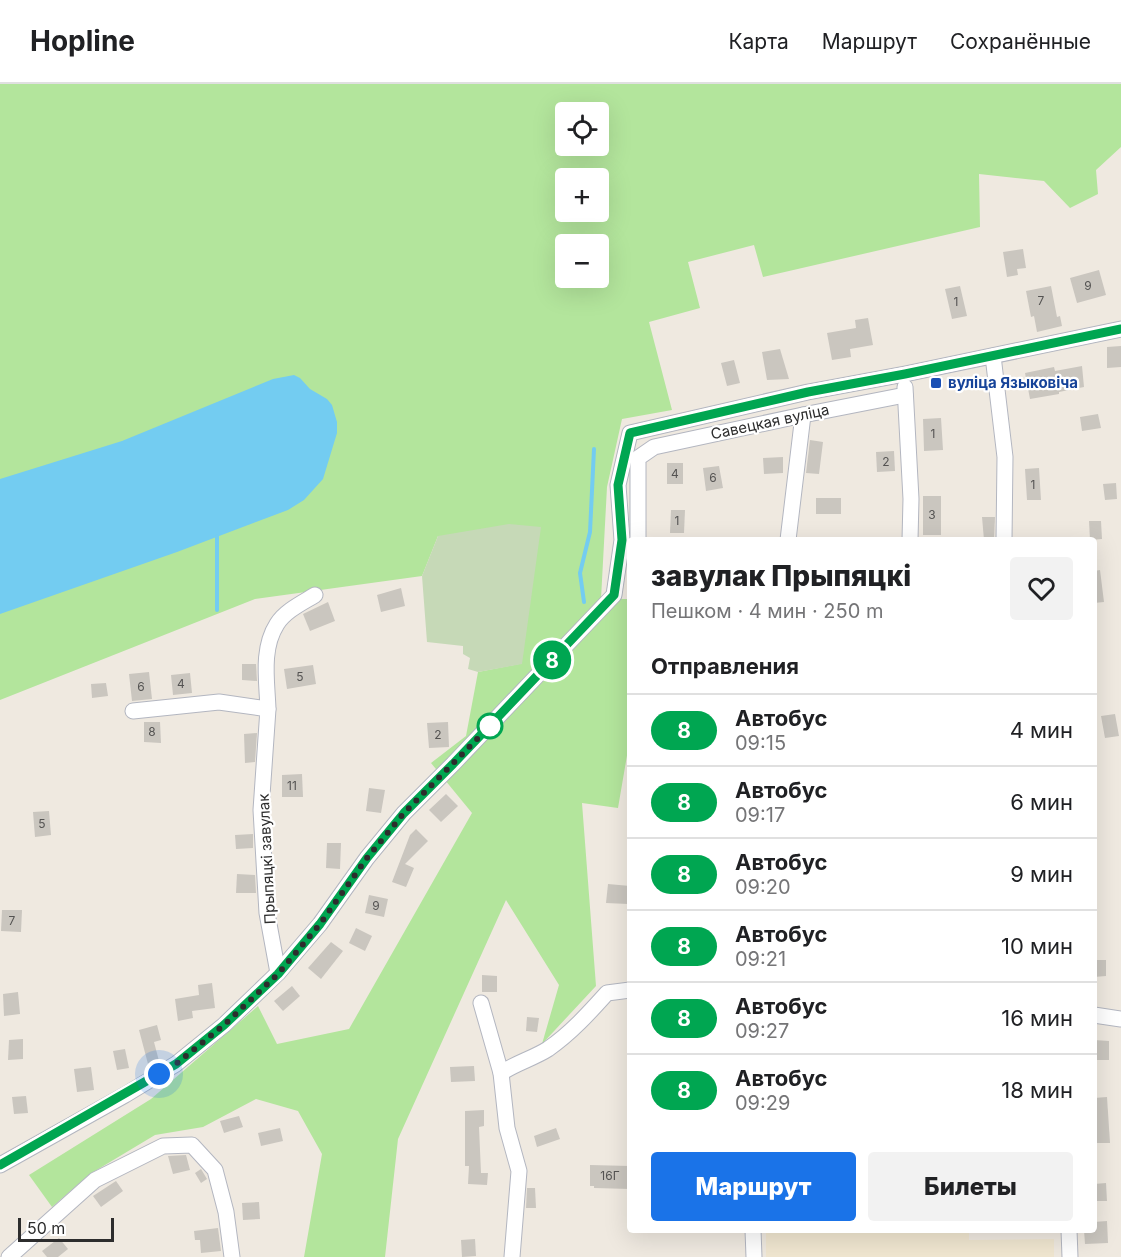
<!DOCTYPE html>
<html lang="ru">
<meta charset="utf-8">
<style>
:root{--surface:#fff;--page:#f2f2f2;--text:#202124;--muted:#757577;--line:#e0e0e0;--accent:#1a73e8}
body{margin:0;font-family:Inter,sans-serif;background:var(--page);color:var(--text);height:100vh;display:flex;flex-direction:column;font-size:22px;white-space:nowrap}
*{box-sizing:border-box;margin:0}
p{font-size:20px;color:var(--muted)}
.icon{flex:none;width:33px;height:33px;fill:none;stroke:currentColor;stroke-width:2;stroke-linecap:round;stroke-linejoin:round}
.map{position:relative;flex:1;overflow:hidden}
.drawer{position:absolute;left:627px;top:453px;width:470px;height:696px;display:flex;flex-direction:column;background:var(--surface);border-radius:6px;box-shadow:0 6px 24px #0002}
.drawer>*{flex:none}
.badge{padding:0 12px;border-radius:20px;font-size:21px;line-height:39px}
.controls{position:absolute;left:555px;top:18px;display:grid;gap:12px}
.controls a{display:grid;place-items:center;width:54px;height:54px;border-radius:6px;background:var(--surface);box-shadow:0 6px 24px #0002;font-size:30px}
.scale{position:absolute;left:18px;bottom:15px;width:96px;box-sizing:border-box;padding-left:6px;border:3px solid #2d2d2d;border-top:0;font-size:16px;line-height:21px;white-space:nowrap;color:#2d2d2d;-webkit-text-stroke:4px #fff;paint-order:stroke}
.you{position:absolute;width:30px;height:30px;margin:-15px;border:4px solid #fff;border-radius:50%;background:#1a73e8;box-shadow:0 0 0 9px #1a73e833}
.map>.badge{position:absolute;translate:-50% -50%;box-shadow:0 0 0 3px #fff}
h2{padding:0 24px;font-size:22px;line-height:54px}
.round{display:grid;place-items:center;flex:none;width:63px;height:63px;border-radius:6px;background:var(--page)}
.summary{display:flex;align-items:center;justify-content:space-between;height:102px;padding:0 24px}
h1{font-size:28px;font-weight:800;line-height:45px}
.primary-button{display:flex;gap:12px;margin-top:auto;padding:12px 24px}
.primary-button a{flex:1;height:69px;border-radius:6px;background:var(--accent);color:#fff;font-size:24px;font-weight:800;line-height:69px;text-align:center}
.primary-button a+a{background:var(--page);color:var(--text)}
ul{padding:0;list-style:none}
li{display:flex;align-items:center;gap:18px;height:72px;padding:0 24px;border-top:2px solid var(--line)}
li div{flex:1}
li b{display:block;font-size:22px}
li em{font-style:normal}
li .badge{min-width:66px;font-weight:700;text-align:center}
header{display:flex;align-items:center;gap:36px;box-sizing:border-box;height:84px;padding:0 30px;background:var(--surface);border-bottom:2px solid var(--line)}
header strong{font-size:28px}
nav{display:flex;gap:33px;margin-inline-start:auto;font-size:21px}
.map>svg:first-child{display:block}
.education{fill:#f0e6d0}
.green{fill:#b3e59c;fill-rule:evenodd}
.cemetery{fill:#c6d9b7}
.water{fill:#73ccf1}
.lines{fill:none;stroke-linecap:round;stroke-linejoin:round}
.stream{stroke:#73ccf1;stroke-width:4}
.building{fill:#cac6bf}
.minor-casing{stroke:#b3b6c0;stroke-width:17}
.minor{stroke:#fff;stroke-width:15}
.line-casing{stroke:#fff;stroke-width:14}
.line{stroke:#00a651;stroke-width:9}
.walk{stroke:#2d2d2d;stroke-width:6;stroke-dasharray:0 10.8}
.transit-dot{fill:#1a4fb4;stroke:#fff;stroke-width:2}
.stop-dot{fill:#fff;stroke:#00a651;stroke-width:3}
.labels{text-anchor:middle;stroke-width:4.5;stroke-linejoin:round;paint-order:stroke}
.number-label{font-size:12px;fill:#545352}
.transit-label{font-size:15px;font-weight:bold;fill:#164399;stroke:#fff;text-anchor:start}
.street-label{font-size:15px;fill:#2d2d2d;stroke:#fff}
</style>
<header>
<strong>Hopline</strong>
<nav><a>Карта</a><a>Маршрут</a><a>Сохранённые</a></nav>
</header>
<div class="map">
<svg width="1121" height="1173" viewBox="0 0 1121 1173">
<rect width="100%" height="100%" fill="#efe9e0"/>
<!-- education -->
<polygon class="education" points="766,1146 969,1146 969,1156 1054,1155 1054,1173 766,1173"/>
<!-- green -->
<path class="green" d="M 0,0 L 1121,0 L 1121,63 L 1096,86 L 1098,110 L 1070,124 L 1044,97 L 979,90 L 980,143 L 763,193 L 754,161 L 688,178 L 700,224 L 649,238 L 672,326 L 622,335 L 607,403 L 601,515 L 630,515 L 630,654 L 618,724 L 582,719 L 596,902 L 542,960 L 559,901 L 506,816 L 398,1055 L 385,1173 L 304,1173 L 322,1070 L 298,1027 L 256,1015 L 203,1043 L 155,1051 L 90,1090 L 52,1123 L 29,1091 L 151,1015 L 258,922 L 277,960 L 349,945 L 472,729 L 431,679 L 466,652 L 478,588 L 519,580 L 438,452 L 422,492 L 255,515 L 0,616 ZM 566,28 L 598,28 L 598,62 L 566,62 ZM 566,94 L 598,94 L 598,128 L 566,128 ZM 566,160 L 598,160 L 598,194 L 566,194 Z"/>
<!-- cemetery -->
<polygon class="cemetery" points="509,440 541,443 522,580 478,588 468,585 470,574 463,570 463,562 427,558 422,492 438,452"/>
<!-- water -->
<polygon class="water" points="294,291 300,294 310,305 327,315 332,321 337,338 337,349 323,395 304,416 288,426 177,468 0,530 0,395 122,357 273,295"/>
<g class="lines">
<!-- stream -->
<g class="stream">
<polyline points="584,518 580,489 590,448 594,365"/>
<polyline points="217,526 217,452"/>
</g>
</g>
<!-- building -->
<g class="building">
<polygon points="1023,165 1026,184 1017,185 1018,191 1007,193 1003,168"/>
<polygon points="1099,186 1106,211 1077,219 1070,194"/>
<polygon points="960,202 967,232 952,235 945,205"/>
<polygon points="1051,202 1057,233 1060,232 1062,242 1037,248 1034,232 1031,233 1026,207"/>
<polygon points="868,234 873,261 850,265 851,273 832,276 827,249 856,244 855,236"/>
<polygon points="1121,262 1121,283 1107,284 1107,263"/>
<polygon points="780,265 789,295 767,296 762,268"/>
<polygon points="734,276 740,299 727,302 721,279"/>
<polygon points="1082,282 1084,303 1059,308 1059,310 1030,315 1025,289 1054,283 1055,287"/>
<polygon points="1098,330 1101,344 1082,347 1080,333"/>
<polygon points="941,334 943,366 924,367 923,335"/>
<polygon points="810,356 823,358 819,390 806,389"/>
<polygon points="894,367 895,387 877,388 876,368"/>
<polygon points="783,373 783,389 764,390 763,374"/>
<rect x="667" y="379" width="16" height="21"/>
<polygon points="719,382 723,404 706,407 703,384"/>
<polygon points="1039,384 1041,416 1027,416 1025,385"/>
<polygon points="1116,399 1117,415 1105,416 1103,400"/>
<rect x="923" y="412" width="18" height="39"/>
<rect x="816" y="414" width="25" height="16"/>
<polygon points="671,426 685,426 684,449 670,449"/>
<polygon points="982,433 995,433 994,456 984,456"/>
<polygon points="1089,437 1101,437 1102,455 1090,456"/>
<polygon points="1100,486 1104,518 1094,519 1094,487"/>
<polygon points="401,504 405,522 381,528 377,511"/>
<polygon points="328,518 335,537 310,547 303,530"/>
<polygon points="242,580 256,580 257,597 242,596"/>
<polygon points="313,581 316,600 287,605 284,585"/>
<polygon points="149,588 152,615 132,617 129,590"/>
<polygon points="190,589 192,609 173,611 171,591"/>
<polygon points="106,599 108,612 92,614 91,600"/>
<polygon points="1115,630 1119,652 1105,654 1101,632"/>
<polygon points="144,638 160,638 161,659 144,658"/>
<polygon points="448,638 449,663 429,664 427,639"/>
<polygon points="257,649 255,678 245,679 244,650"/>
<polygon points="302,690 303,713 282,713 282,691"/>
<polygon points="369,704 385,706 381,729 366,727"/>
<polygon points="446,710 458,722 441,738 429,726"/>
<polygon points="49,727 51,751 35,753 33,728"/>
<polygon points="416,745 428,757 405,780 414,784 406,803 392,798 410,751"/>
<polygon points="253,750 253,764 236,765 235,751"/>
<polygon points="327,759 341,759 340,785 326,784"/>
<polygon points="237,790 255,791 256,809 236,809"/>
<polygon points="608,800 630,802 628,820 606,819"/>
<polygon points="369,811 388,815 384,833 365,829"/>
<polygon points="2,826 22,826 21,848 1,847"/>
<polygon points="356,844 372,852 365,867 349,859"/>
<polygon points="331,858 343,867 321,895 308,884"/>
<polygon points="1094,876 1106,876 1106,892 1094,893"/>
<polygon points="482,891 497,892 497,908 482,908"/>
<polygon points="212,899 215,924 192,927 193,934 178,937 175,915 199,911 198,901"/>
<polygon points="292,902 300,912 283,927 274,917"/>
<polygon points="18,908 20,930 4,932 3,910"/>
<polygon points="527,933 539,934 537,948 526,947"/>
<polygon points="157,941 161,956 154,958 159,977 148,980 139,946"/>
<polygon points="23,955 23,975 8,976 9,956"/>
<polygon points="1094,956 1109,957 1109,976 1094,976"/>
<polygon points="125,965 129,984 117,986 113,967"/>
<polygon points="474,982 475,997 451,998 450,983"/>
<polygon points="91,983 94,1006 77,1008 74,985"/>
<polygon points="26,1012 28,1029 14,1030 12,1013"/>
<polygon points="1107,1013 1110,1059 1094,1059 1094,1014"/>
<polygon points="484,1026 484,1042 479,1043 481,1089 488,1089 487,1101 468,1100 469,1082 465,1082 465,1027"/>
<polygon points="239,1032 243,1043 224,1049 220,1037"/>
<polygon points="280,1044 283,1057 261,1062 258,1049"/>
<polygon points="556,1044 560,1055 537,1063 534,1052"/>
<polygon points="186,1071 190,1086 173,1090 168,1072"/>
<polygon points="590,1081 630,1082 630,1105 594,1104 594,1102 590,1102"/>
<polygon points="201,1085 207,1095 201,1099 195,1089"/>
<polygon points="116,1097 123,1107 101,1123 93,1112"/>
<polygon points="1106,1099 1107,1117 1094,1117 1094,1100"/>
<polygon points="527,1104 535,1104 536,1124 526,1124"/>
<polygon points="259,1118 260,1135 243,1136 242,1119"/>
<polygon points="1107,1137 1108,1159 1085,1160 1084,1146 1094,1146 1094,1138"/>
<polygon points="218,1144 221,1167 201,1169 200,1156 195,1156 194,1147"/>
<polygon points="59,1154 68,1165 58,1173 47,1173 42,1167"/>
<polygon points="475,1155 476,1172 462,1173 461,1156"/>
</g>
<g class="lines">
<!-- minor casing -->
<g class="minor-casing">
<g id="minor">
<polyline points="993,272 1005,373 1004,456"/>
<polyline points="905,303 911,415 910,456"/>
<polyline points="638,456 638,374 654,363 803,331 905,311"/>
<polyline points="788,456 803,331"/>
<path d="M 268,625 C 267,597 261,565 277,540 C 285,527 302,519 315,511"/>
<polyline points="133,627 219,618 268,625 261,726 267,829 278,889"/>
<polyline points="481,919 501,989 507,1044 519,1087 512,1173"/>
<polyline points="1094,931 1121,935"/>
<path d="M 501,989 C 516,979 534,974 548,965 C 571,949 589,929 607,909 L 630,906"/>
<polyline points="0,1081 125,1011 176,980 224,941 278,889 320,840 367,774 404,729 453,680 614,511 622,456 618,401 630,349 808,308 905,290 1121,245"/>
<polyline points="753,1146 754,1173"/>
<polyline points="1069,1146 1070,1173"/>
<polyline points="9,1173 95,1096 163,1062 192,1061 215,1086 226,1128 232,1173"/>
</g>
</g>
<!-- minor -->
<use href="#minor" class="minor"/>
</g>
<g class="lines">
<!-- line casing -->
<g class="line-casing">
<polyline id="line" points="0,1081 176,980 224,941 278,890 320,840 367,774 404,729 453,680 614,511 622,456 618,401 630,349 808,308 905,290 1121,245"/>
</g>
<!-- line -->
<use href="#line" class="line"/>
<!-- walk -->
<polyline class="walk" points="159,990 176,980 224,941 278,890 320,840 367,774 404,729 490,642"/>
</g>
<!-- markers -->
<rect class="transit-dot" x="930" y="293" width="12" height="12" rx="3"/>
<circle class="stop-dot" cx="490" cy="642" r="12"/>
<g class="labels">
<!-- number labels -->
<g class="number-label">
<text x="1088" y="206">9</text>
<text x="1041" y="221">7</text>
<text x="956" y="222">1</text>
<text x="933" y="354">1</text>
<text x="886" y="382">2</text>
<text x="675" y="394">4</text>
<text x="713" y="398">6</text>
<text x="1033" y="405">1</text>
<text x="932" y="435">3</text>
<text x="677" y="441">1</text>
<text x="300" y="597">5</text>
<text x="181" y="604">4</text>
<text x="141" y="607">6</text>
<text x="152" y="652">8</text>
<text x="438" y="655">2</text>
<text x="292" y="706">11</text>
<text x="42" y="744">5</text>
<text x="376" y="826">9</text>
<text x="12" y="841">7</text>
<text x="610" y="1096">16Г</text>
</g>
<!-- transit labels -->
<g class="transit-label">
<text x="948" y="304">вуліца Языковіча</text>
</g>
<!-- street labels -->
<g class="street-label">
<text transform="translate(770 338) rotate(-12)" y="5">Савецкая вуліца</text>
<text transform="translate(267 775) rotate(-93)" y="5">Прыпяцкі завулак</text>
</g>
</g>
</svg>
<div class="controls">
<a><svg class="icon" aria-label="locate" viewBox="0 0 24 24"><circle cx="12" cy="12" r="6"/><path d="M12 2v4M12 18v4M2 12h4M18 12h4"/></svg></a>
<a>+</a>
<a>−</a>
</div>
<div class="scale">50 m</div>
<div class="you" style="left:159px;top:990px"></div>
<b class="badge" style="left:552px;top:576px;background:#00a651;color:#fff">8</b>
<section class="drawer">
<div class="summary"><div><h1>завулак Прыпяцкі</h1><p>Пешком · 4 мин · 250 m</p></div><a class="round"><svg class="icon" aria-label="heart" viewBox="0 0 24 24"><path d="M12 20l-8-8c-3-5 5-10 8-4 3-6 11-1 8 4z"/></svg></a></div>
<h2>Отправления</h2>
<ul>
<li><span class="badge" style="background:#00a651;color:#fff">8</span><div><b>Автобус</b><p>09:15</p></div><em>4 мин</em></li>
<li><span class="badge" style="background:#00a651;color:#fff">8</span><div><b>Автобус</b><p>09:17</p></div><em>6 мин</em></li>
<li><span class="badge" style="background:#00a651;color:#fff">8</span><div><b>Автобус</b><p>09:20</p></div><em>9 мин</em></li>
<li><span class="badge" style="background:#00a651;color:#fff">8</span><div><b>Автобус</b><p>09:21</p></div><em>10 мин</em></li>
<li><span class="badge" style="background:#00a651;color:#fff">8</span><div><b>Автобус</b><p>09:27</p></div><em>16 мин</em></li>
<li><span class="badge" style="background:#00a651;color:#fff">8</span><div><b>Автобус</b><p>09:29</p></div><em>18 мин</em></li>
</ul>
<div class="primary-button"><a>Маршрут</a><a>Билеты</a></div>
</section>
</div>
